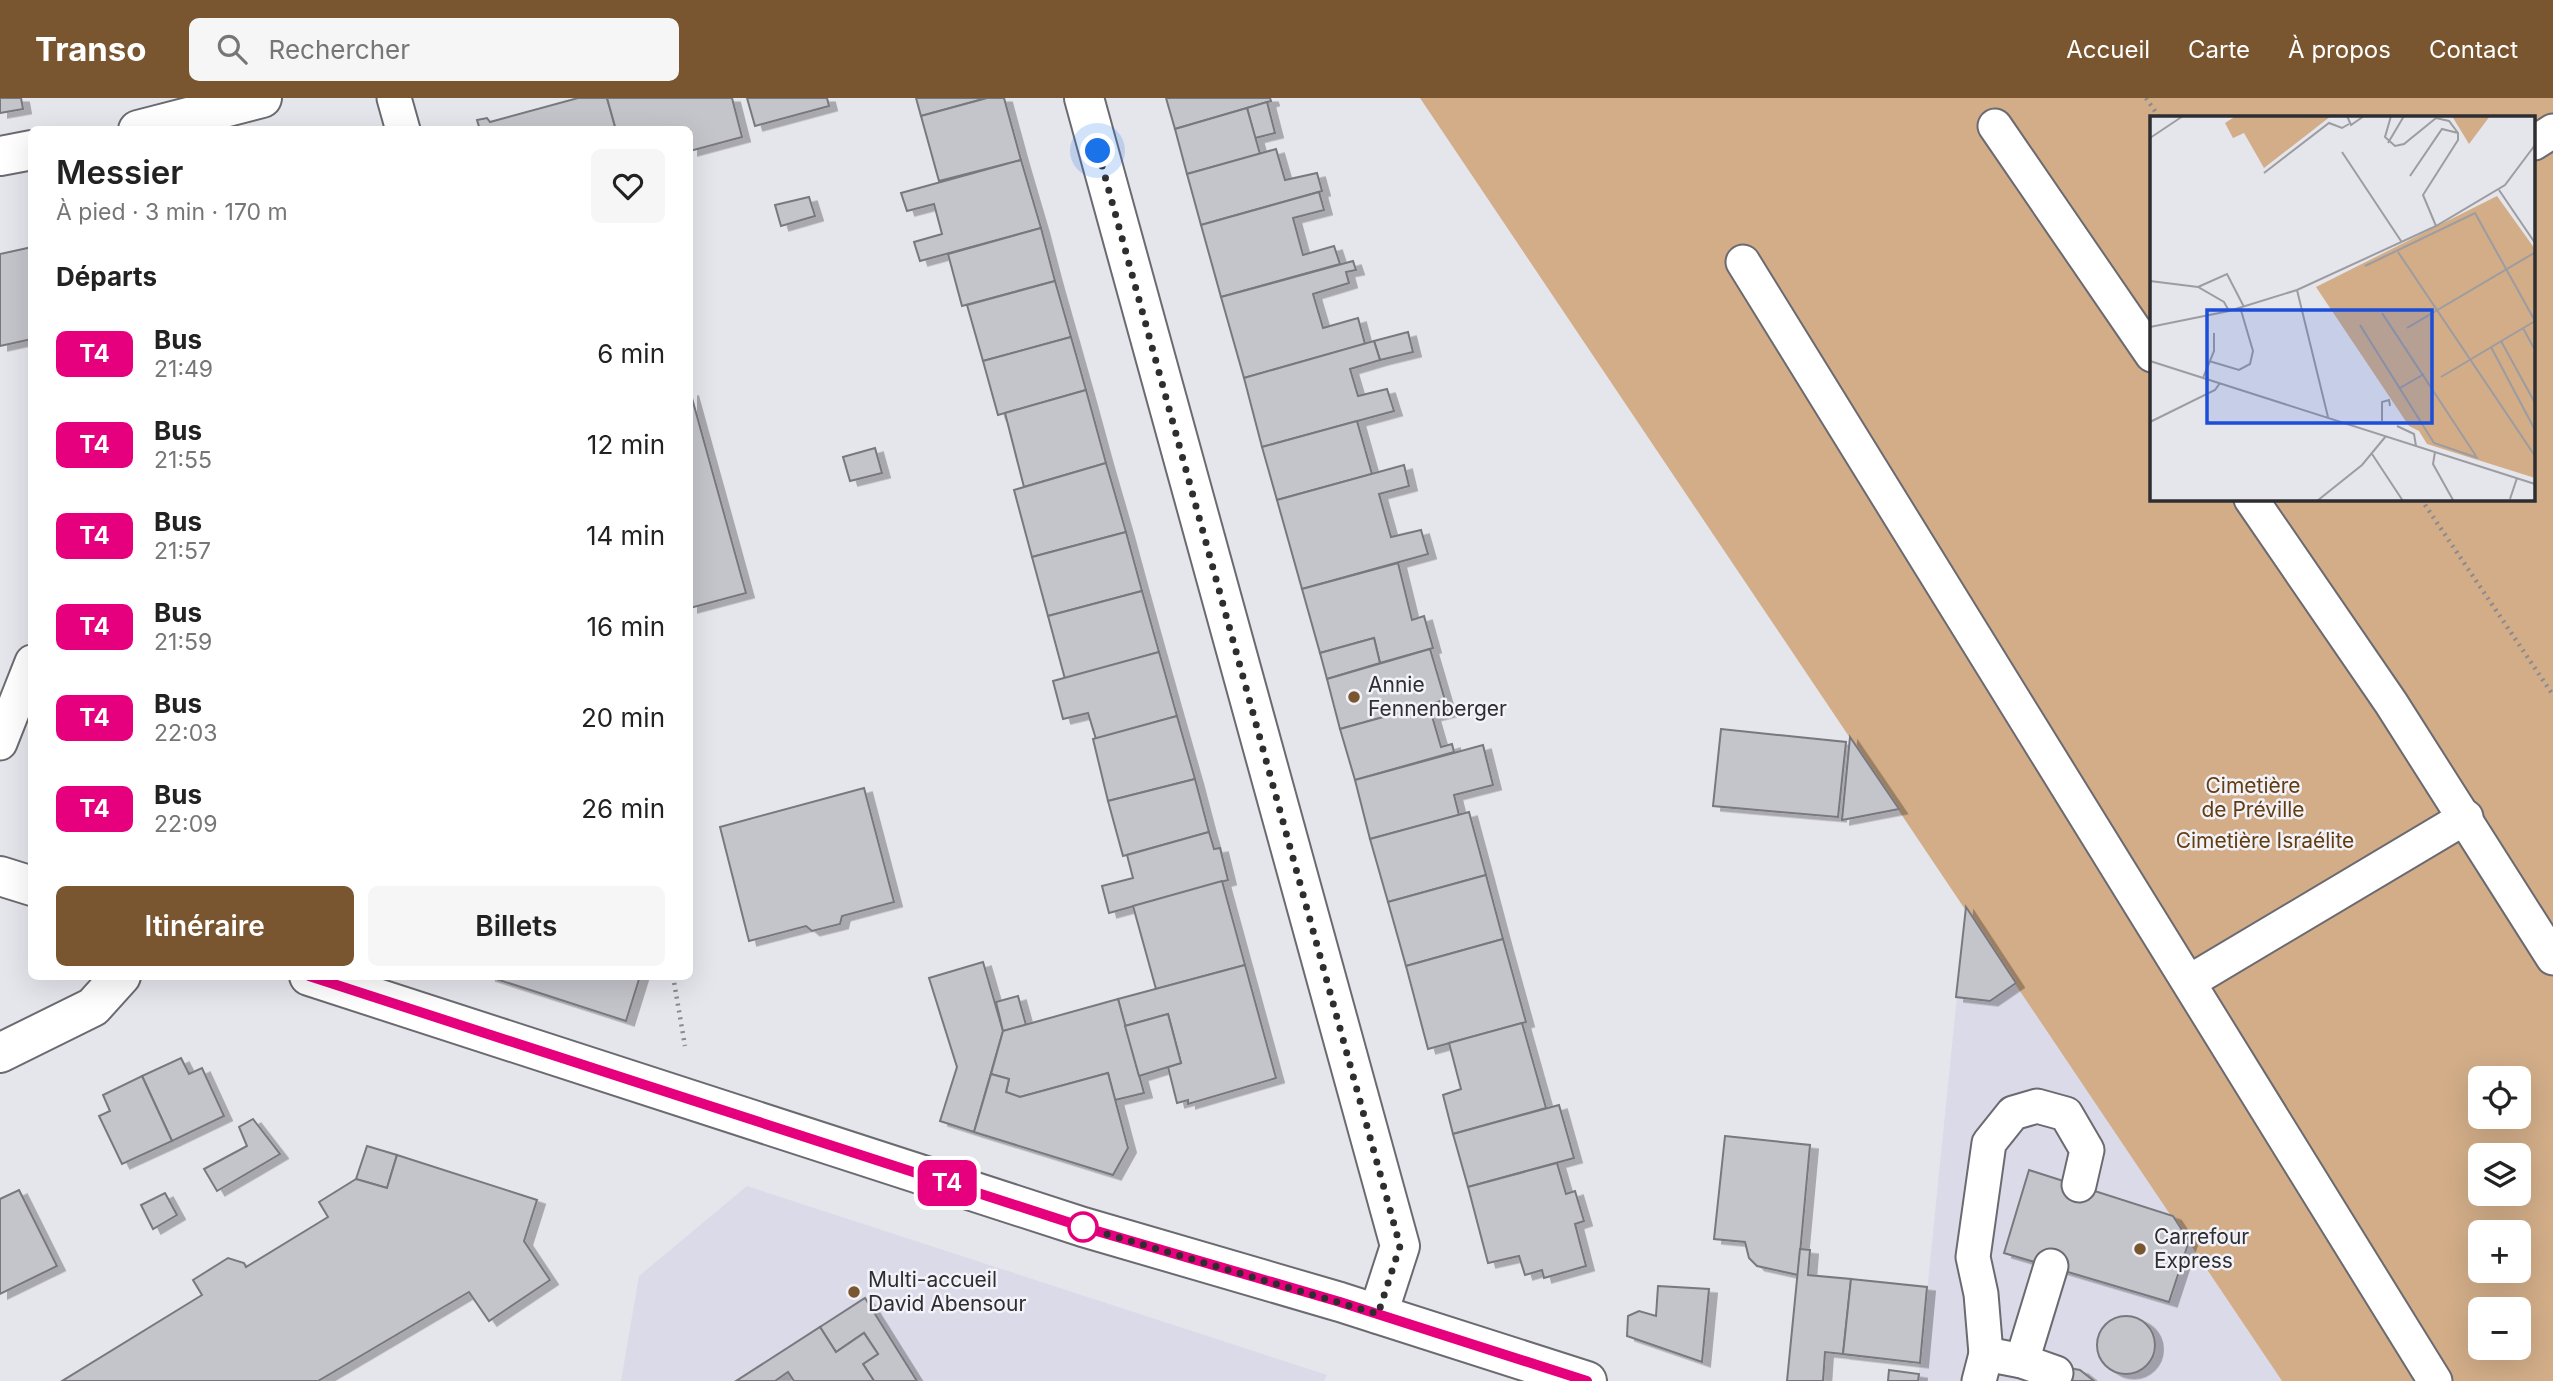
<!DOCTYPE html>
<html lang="fr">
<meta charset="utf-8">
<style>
:root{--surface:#fff;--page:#f6f6f6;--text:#222;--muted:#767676;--accent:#79562f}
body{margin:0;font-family:Inter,sans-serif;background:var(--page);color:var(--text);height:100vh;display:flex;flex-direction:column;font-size:26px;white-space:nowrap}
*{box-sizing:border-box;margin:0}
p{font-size:23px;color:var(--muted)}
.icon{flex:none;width:38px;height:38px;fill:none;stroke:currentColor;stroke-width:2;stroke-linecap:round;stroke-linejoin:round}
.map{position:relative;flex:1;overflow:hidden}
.side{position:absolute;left:28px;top:28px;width:665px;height:854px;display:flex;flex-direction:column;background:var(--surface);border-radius:10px;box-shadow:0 7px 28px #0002}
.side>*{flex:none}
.badge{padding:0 14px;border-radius:10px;font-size:24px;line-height:46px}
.tools{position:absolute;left:2468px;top:968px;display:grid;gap:14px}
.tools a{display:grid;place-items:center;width:63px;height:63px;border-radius:10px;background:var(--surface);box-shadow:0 7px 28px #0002;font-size:35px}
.you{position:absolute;width:35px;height:35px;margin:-18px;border:5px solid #fff;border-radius:50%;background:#1a73e8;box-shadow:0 0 0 10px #1a73e833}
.map>.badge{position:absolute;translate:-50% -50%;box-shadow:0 0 0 4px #fff}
h2{padding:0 28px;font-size:26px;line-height:63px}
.round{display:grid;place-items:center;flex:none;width:74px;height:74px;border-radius:10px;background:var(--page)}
.overview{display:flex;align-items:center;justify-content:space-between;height:119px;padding:0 28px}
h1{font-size:33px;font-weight:600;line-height:52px}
.cta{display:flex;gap:14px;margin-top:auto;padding:14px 28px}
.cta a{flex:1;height:80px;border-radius:10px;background:var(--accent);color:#fff;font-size:28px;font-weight:600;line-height:80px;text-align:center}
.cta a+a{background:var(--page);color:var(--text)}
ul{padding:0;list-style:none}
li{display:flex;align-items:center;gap:21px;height:91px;padding:0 28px}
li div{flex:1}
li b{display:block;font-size:26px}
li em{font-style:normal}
li .badge{min-width:77px;font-weight:700;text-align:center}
header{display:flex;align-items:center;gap:42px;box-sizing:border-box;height:98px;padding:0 35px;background:var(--accent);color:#fff}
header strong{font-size:33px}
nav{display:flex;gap:38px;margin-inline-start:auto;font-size:24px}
.search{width:490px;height:63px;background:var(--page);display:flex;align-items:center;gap:18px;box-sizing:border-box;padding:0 24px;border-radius:10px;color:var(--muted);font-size:26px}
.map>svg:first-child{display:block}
.built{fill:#dbdae8}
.green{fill:#d2ad88;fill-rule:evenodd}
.building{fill:#c4c4cb;stroke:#78787e;stroke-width:2;filter:url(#shadow)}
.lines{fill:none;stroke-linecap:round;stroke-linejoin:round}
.lane-casing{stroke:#6a6a70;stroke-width:37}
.street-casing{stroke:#6a6a70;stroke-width:42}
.secondary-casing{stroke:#6a6a70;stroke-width:42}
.path{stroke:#8a8a8f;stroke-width:4.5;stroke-dasharray:2 5;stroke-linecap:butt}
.lane{stroke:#fff;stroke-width:33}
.street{stroke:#fff;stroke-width:38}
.secondary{stroke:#fff;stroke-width:38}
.line-casing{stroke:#fff;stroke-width:16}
.line{stroke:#e6007e;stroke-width:10}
.walk{stroke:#2e2e31;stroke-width:7;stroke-dasharray:0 12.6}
.poi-dot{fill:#79562f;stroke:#f3f2f9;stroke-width:2.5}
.stop-dot{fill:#fff;stroke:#e6007e;stroke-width:3.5}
.labels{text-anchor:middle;stroke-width:5;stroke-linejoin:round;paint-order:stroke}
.poi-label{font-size:21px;fill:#2e2e31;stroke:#f3f2f9;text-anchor:start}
.park-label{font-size:21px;fill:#613d10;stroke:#f3f2f9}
.inset-road{fill:none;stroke:#9c9ca1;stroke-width:2}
.view{fill:#1d4ed8;fill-opacity:0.15;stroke:#1d4ed8;stroke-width:3.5}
.inset-edge{fill:none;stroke:#2e2e31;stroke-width:3.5}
</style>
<header>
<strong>Transo</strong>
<div class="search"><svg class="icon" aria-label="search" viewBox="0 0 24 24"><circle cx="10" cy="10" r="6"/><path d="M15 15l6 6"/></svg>Rechercher</div>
<nav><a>Accueil</a><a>Carte</a><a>À propos</a><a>Contact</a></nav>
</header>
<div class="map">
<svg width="2553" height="1283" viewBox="0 0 2553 1283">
<defs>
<filter id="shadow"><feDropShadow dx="8" dy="4.5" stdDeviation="0" flood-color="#0004"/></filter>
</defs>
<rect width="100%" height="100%" fill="#e5e5ec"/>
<!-- built -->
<g class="built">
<polygon points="1966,809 2173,1118 2282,1283 1918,1283"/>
<polygon points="747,1088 1327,1277 1324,1283 621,1283 639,1178"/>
</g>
<!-- green -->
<path class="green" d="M 1420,0 L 2553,0 L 2553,1283 L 2282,1283 ZM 2152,19 L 2534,19 L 2534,401 L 2152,401 ZM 2480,980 L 2518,980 L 2518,1018 L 2480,1018 ZM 2480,1057 L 2518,1057 L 2518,1096 L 2480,1096 ZM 2480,1134 L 2518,1134 L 2518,1172 L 2480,1172 ZM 2480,1211 L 2518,1211 L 2518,1250 L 2480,1250 Z"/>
<!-- building -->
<g class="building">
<polygon points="0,0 21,0 23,11 0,15"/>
<polygon points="578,0 607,0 616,32 480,32 477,22 487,20 490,24"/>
<polygon points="607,0 732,0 742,39 690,53 690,32 616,32"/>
<polygon points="747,0 827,0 829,8 755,28"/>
<polygon points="916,0 987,0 921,18"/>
<polygon points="987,0 1004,0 1021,62 939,83 921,18"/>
<polygon points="1166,0 1270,0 1271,3 1175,31"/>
<polygon points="1267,4 1275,35 1255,40 1247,10"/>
<polygon points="1247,10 1260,56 1187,76 1175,31"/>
<polygon points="1276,51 1285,82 1317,75 1322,93 1201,127 1187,76"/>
<polygon points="1021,62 1041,130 920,163 914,144 942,136 934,106 907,113 901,95"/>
<polygon points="1319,94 1324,112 1293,120 1303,157 1334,148 1340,166 1221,199 1201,127"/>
<polygon points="809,99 815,118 781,128 775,107"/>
<polygon points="1041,130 1055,183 962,208 948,156"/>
<polygon points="32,149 32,241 0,248 0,156"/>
<polygon points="1353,163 1356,172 1346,174 1349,185 1313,196 1323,230 1358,220 1365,246 1244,280 1221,199"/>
<polygon points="1055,183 1071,239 983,263 967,207"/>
<polygon points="1408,234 1413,254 1380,262 1374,243"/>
<polygon points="1071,239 1086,292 998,317 983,263"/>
<polygon points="1374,243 1380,262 1350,271 1358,298 1387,291 1394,313 1262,349 1244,280"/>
<polygon points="1086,292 1106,365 1024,389 1005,315"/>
<polygon points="690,293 746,495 690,510"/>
<polygon points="1357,323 1372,376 1277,402 1262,349"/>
<polygon points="875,350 882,375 850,383 843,359"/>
<polygon points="1106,365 1126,434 1032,459 1014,392"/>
<polygon points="1404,367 1409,388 1379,396 1391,439 1421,432 1428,456 1302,491 1277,402"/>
<polygon points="1126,434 1142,493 1048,518 1032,459"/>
<polygon points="1398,465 1412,522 1424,518 1433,550 1380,565 1374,540 1320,555 1302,491"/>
<polygon points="1142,493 1159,554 1065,581 1048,518"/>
<polygon points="1374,540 1380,565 1327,581 1320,555"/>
<polygon points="1430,551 1445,602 1340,631 1327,581"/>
<polygon points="1159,554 1177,618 1096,641 1088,615 1063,621 1053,583"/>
<polygon points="1445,602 1448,614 1432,618 1441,649 1452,646 1454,654 1355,682 1340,631"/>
<polygon points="1177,618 1195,681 1108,703 1093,641"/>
<polygon points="1721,631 1846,644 1838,719 1713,708"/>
<polygon points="1850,639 1899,711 1842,722"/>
<polygon points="1483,647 1493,687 1454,697 1459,717 1370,741 1355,682"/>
<polygon points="1195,681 1209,734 1123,758 1108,703"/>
<polygon points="864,690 894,804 842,818 840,826 812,833 806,828 749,843 720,729"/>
<polygon points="1469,714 1486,777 1388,804 1370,741"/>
<polygon points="1209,734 1214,751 1220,750 1228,782 1109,815 1102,788 1133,780 1127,757"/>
<polygon points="1486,777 1503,841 1406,868 1388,804"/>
<polygon points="1222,783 1245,867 1156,891 1133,808"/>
<polygon points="1966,809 2016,885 1990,903 1956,899"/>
<polygon points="1503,841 1526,924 1428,951 1406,868"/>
<polygon points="983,864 1003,933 974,1034 940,1023 957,969 929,880"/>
<polygon points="1245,867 1276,980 1188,1006 1188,1002 1177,1005 1168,969 1181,965 1168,916 1125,928 1118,901"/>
<polygon points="487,878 640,878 626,923"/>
<polygon points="1018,898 1026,927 1003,933 996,904"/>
<polygon points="1118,901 1144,995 1115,1002 1108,975 1020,999 1006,994 1009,981 991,976 1003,933"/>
<polygon points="1168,916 1181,965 1139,978 1125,928"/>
<polygon points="1522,925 1546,1010 1453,1036 1443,997 1461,991 1449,945"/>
<polygon points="181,960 189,976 202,970 224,1018 172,1043 142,978"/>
<polygon points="1108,975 1128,1050 1113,1077 974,1034 991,976 1009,981 1006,994 1020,999"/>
<polygon points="142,978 172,1043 122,1066 99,1018 110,1013 103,997"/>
<polygon points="1559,1007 1574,1060 1468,1089 1453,1036"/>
<polygon points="253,1021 280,1056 217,1093 204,1071 247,1048 239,1029"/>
<polygon points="1725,1038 1810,1047 1798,1177 1757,1168 1749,1160 1745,1144 1714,1141"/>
<polygon points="367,1048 397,1057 387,1090 356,1081"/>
<polygon points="397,1057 537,1102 524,1143 550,1182 489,1223 469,1194 318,1283 62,1283 202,1197 193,1182 228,1160 244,1165 246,1169 328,1119 319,1104 356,1081 387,1090"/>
<polygon points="1557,1065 1566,1096 1575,1093 1584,1123 1575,1126 1586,1168 1544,1180 1542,1172 1525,1177 1519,1158 1488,1165 1468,1089"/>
<polygon points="2029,1072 2173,1118 2189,1143 2169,1204 2004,1155"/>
<polygon points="19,1092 57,1168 0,1196 0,1101"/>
<polygon points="165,1095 177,1117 153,1131 141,1107"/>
<polygon points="1800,1151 1810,1152 1808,1177 1851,1181 1843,1256 1825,1254 1823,1283 1787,1283"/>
<polygon points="1851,1181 1927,1189 1920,1265 1843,1256"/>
<polygon points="1658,1188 1709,1191 1702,1264 1627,1238 1628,1218 1639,1213 1656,1218"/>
<polygon points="865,1200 917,1283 874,1283 863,1266 878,1256 864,1235 836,1254 820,1229"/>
<circle cx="2126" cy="1247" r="29"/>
<polygon points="820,1229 836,1254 864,1235 878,1256 863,1266 874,1283 794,1283 788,1274 775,1283 736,1283"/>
<polygon points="2069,1270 2080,1272 2094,1283 2047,1283"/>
<polygon points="1889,1272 1919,1276 1918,1283 1888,1283"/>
</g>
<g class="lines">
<!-- lane casing -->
<g class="lane-casing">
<g id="lane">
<polyline points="394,0 403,32"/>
<polyline points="1995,28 2152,257"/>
<polyline points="2534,45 2553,33"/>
<polyline points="1743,164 2435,1283"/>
<polyline points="2251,401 2391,605 2553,860"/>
<polyline points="0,645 32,564"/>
<polyline points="2189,884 2466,719"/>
<polyline points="1986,1256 1981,1196 1973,1159 1989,1045 2013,1015 2037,1008 2066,1016 2087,1052 2079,1087"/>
<polyline points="2022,1263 2051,1168"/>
<polyline points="1979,1283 1986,1256 2022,1263 2056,1275"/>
</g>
</g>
<!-- street casing -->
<g class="street-casing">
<g id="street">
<polyline points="1084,0 1400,1148 1378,1216"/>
<polyline points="0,955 93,909 121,878"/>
</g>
</g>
<!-- secondary casing -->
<g class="secondary-casing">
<g id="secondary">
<polyline points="138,32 262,0"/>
<polyline points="0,58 32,52"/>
<polyline points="0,778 32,788"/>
<polyline points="309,878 1083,1129 1340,1204 1587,1283"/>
</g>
</g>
<!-- path -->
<g class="path">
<polyline points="2146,0 2159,19"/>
<polyline points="2421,401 2553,597"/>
<polyline points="673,878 685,948"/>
</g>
<!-- lane -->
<use href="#lane" class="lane"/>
<!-- street -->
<use href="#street" class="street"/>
<!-- secondary -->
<use href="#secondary" class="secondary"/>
</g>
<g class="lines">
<!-- line casing -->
<g class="line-casing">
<polyline id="line" points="309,878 1083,1129 1340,1204 1587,1283"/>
</g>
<!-- line -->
<use href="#line" class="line"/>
<!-- walk -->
<polyline class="walk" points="1083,1129 1378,1216 1400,1148 1098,53"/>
</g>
<!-- markers -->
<g class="poi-dot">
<circle cx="1354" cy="599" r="7"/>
<circle cx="2140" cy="1151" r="7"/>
<circle cx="854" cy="1194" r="7"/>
</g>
<circle class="stop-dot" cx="1083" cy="1129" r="14"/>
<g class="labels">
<!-- poi labels -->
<g class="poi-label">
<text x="1368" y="594">Annie<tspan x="1368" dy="24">Fennenberger</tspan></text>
<text x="2154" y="1146">Carrefour<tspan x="2154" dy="24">Express</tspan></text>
<text x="868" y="1189">Multi-accueil<tspan x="868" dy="24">David Abensour</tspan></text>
</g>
<!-- park labels -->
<g class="park-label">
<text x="2253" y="695">Cimetière<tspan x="2253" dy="24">de Préville</tspan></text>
<text x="2265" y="750">Cimetière Israélite</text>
</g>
</g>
<!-- overview -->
<g transform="translate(2150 18)">
<rect width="385" height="385" fill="#e5e5ec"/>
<path d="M 86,0 L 181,0 L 114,52 L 94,17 L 83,22 L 75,7 ZM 302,0 L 340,0 L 319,28 ZM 347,80 L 385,133 L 385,362 L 277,328 L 269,315 L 259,310 L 166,171 Z" fill="#d2ad88"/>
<path class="inset-road" d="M 197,0 L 201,9 L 214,0M 241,0 L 235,21 L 245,30 L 254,28 L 286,2 L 299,5 L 308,17 L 308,24 L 273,79 L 286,110M 0,22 L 33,0M 238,27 L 254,0M 192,36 L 251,125M 114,57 L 179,7 L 192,12 L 199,8M 260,60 L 292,13 L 308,17M 349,74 L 385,127M 248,136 L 385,340M 215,150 L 325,97 L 385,205M 0,165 L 48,171 L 74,186 L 79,195M 48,171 L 77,158 L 94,191M 147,174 L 178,301M 232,197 L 326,340M 210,209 L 284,327 L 328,342M 0,211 L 79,195 L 147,174 L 286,110 L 355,69 L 385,29M 257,212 L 384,137M 373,212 L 385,234M 351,225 L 385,287M 341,231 L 385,314M 0,245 L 385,368M 59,245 L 89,254 L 100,248 L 103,235 L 90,191M 291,261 L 385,205M 53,262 L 64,235 L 64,217M 250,272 L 274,258M 232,305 L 232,286 L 239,284 L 240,290M 0,306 L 65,274 L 70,267M 247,310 L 264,318 L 266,330M 285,336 L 283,348 L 303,384M 222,338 L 253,385M 360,383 L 367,362M 167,385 L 212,349 L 236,320"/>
<path class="view" d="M 57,194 L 282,194 L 282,307 L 57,307 Z"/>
<rect width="385" height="385" class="inset-edge"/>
</g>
</svg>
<div class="tools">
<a><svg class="icon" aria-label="locate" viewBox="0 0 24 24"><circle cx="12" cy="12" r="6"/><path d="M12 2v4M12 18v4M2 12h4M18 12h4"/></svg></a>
<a><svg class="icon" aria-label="layers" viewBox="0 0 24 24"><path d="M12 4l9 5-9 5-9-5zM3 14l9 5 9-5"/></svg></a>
<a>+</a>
<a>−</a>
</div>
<div class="you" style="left:1098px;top:53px"></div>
<b class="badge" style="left:947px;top:1085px;background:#e6007e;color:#fff">T4</b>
<section class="side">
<div class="overview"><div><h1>Messier</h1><p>À pied · 3 min · 170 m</p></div><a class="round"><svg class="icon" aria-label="heart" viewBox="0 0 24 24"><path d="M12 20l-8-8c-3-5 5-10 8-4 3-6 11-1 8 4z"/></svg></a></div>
<h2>Départs</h2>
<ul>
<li><span class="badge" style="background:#e6007e;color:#fff">T4</span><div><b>Bus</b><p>21:49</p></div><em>6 min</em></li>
<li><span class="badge" style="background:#e6007e;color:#fff">T4</span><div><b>Bus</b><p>21:55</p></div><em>12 min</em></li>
<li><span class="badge" style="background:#e6007e;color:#fff">T4</span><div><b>Bus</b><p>21:57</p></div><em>14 min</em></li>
<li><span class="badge" style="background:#e6007e;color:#fff">T4</span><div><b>Bus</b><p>21:59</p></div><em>16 min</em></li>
<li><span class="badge" style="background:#e6007e;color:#fff">T4</span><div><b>Bus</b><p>22:03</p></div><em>20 min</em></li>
<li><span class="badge" style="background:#e6007e;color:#fff">T4</span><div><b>Bus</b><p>22:09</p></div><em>26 min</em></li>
</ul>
<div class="cta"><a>Itinéraire</a><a>Billets</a></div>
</section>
</div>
